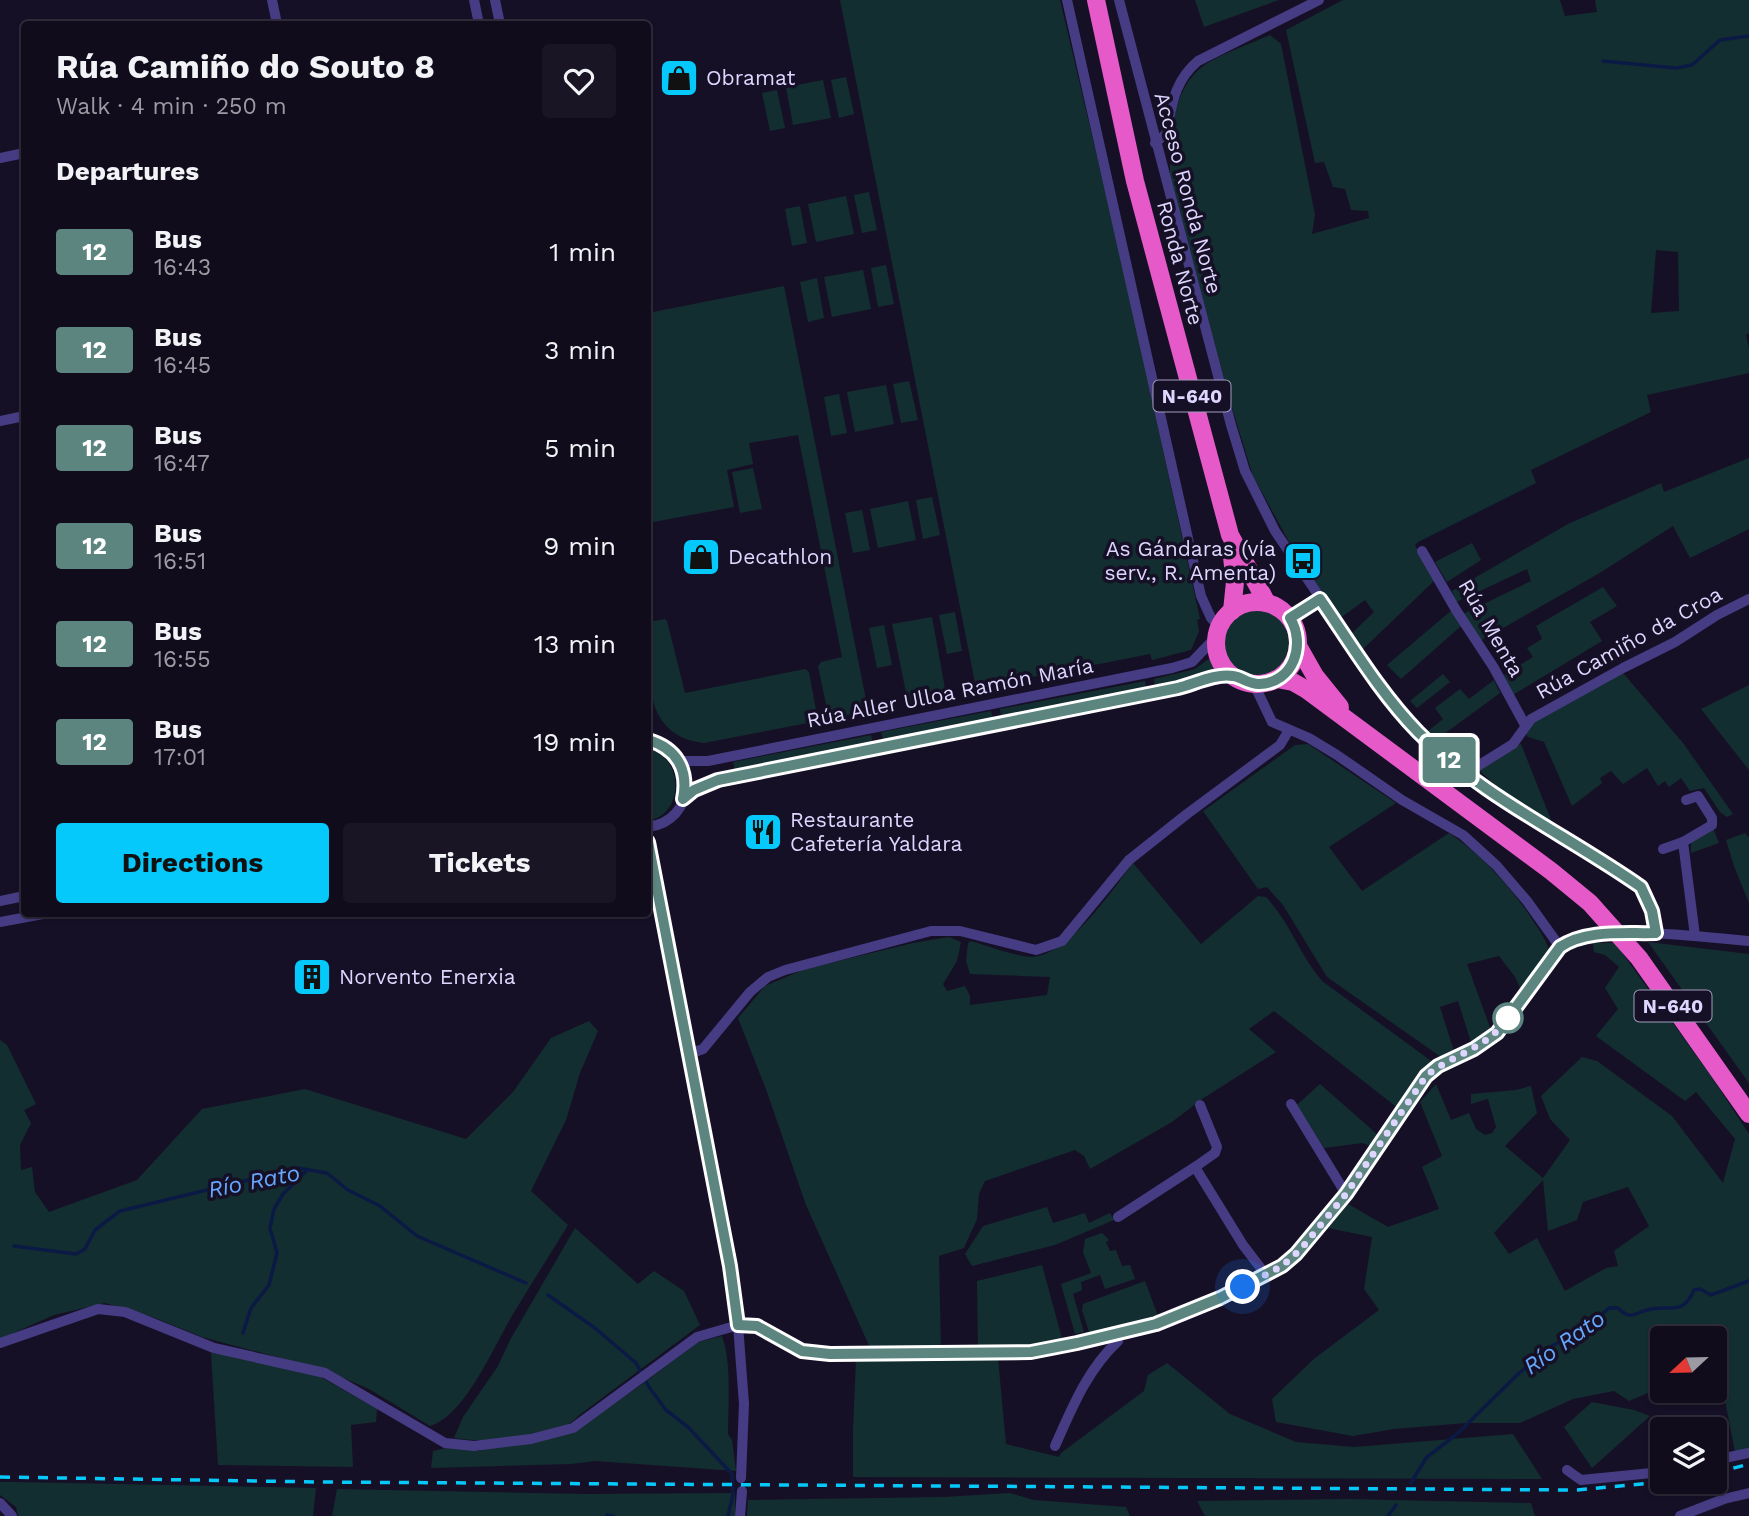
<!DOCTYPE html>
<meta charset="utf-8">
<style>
:root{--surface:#100c1c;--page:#191525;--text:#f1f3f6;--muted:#9c9ba3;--line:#302c3b;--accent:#05c9fa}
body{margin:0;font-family:"Work Sans",sans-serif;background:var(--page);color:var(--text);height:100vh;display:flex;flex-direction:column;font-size:26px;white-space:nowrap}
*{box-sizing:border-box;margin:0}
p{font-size:23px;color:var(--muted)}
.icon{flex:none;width:38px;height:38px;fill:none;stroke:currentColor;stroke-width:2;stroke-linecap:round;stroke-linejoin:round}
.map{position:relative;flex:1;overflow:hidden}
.sheet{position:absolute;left:21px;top:21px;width:630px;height:896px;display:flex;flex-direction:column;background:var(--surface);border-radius:7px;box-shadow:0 2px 5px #0004,0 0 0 2px var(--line)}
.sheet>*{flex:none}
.badge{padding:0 14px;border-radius:5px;font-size:24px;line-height:46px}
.needle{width:46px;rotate:248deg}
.buttons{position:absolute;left:1650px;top:1326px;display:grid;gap:14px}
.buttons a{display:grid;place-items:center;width:77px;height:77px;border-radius:7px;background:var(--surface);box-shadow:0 2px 5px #0004,0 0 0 2px var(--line);font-size:35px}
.you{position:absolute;width:35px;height:35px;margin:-18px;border:5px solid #fff;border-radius:50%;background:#1a73e8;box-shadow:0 0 0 10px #1a73e833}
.map>.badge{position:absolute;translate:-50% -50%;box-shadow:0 0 0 4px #fff}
h2{padding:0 35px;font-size:26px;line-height:63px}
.round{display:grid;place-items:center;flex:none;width:74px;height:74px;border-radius:7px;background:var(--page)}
.head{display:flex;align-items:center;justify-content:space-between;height:119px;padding:0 35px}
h1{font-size:33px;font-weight:700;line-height:52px}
.button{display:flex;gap:14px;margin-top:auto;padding:14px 35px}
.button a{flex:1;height:80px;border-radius:7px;background:var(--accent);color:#111;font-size:28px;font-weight:700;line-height:80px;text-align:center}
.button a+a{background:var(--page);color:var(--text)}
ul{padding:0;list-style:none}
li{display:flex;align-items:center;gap:21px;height:98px;padding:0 35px}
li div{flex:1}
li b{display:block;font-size:26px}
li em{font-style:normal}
li .badge{min-width:77px;font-weight:700;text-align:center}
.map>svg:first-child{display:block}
.green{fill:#132e30;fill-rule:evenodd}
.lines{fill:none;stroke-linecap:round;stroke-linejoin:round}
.stream{stroke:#0b1a44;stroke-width:3.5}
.minor{stroke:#463c84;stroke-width:10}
.trunk{stroke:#e659c8;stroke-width:18}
.rail{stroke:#05c9fa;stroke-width:3.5;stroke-dasharray:10 9;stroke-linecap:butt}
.line-casing{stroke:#fff;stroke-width:16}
.line{stroke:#5b857e;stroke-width:10}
.walk{stroke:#ded6fe;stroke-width:7;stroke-dasharray:0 12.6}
.stop-dot{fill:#fff;stroke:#5b857e;stroke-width:3.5}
.labels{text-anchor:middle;stroke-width:7;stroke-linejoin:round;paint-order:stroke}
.shield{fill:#161026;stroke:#a29bbd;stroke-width:2}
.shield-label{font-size:19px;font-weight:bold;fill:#ded6fe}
.poi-label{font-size:21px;fill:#ded6fe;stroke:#161026;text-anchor:start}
.street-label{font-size:21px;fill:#ded6fe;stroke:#161026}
.water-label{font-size:23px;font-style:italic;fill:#66a7fc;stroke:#161026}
</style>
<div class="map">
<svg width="1749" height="1516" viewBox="0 0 1749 1516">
<rect width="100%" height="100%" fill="#161026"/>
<!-- green -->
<g class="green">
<polygon points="840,0 1060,0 1124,271 1200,619 1197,620 1199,631 1191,650 1152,660 1150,654 976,688"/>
<polygon points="1195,0 1279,0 1204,27"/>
<path d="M 1343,0 L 1560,0 L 1565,16 L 1597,12 L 1595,0 L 1749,0 L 1749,333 L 1746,335 L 1749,349 L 1749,373 L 1647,395 L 1651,412 L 1531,470 L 1536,483 L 1418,542 L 1415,545 L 1435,580 L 1362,650 L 1351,634 L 1374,612 L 1365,600 L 1339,619 L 1293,549 L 1253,476 L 1229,398 L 1170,177 C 1170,139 1171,87 1206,64 C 1225,52 1250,44 1270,35 L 1281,44 L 1315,215 L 1312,234 L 1369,218 L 1368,211 L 1351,210 L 1345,189 L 1333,187 L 1324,162 L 1315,163 L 1286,30 ZM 1656,250 L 1678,252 L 1679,311 L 1651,313 Z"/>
<polygon points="846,77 854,114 839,118 831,80"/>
<polygon points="823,80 831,118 793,125 786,87"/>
<polygon points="777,90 785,128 770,131 762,93"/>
<polygon points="869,192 877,230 862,233 854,195"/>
<polygon points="846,196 854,234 816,242 808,204"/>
<polygon points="800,206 807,243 792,246 785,209"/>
<polygon points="886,265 894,304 878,307 871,268"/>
<polygon points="863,270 871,309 832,317 824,277"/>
<polygon points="817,278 824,318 808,322 800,282"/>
<polygon points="784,286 868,710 829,719 818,666 821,662 842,657 798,435 749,443 753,464 727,470 734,507 648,523 648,313"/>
<polygon points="909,381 918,420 901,423 893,384"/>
<polygon points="886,385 894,424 855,432 847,392"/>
<polygon points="839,394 847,433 831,436 824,397"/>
<polygon points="1749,458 1749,529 1690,558 1673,526 1598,574 1480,641 1463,614 1531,581 1527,569 1456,602 1452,591 1568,524 1661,483 1664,492"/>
<polygon points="753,468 762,509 740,513 732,472"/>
<polygon points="932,497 940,535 923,539 916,500"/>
<polygon points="908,501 916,540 878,548 870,509"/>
<polygon points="862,510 870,550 853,553 845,513"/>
<polygon points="1472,543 1481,560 1447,582 1435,562"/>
<polygon points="1603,587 1617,606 1590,622 1602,641 1513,695 1504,675 1533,657 1527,648 1542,639 1536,626"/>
<polygon points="1452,610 1461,626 1401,679 1387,665"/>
<circle cx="1256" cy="643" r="33"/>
<polygon points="955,612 962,651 947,654 939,615"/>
<polygon points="932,617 946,694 908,702 892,624"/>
<path d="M 665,619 L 667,621 L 685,693 L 805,669 L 809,672 L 818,721 L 704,743 C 641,737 647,669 648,622 Z"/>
<polygon points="884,625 892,665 877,668 869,628"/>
<polygon points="1210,658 1215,670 1187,679 1155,686 1154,679 1195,669"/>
<polygon points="1623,673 1683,743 1733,814 1727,817 1720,812 1704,788 1690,791 1681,778 1669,787 1665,781 1658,786 1647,768 1623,784 1611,771 1600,778 1602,783 1572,806 1544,742 1528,737 1525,733 1534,722"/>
<polygon points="1443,674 1450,682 1417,708 1410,701"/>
<polygon points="1494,680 1500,693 1436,740 1427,732 1443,719 1435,708 1460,689 1469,699"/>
<polygon points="1145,681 1146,688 1001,717 1000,709"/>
<polygon points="1749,685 1749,770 1701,709"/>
<polygon points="991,711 993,719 883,740 881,732"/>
<polygon points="871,735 873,743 735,770 733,762"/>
<path d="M 1308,744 L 1396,803 L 1329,847 L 1362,891 L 1449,833 C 1483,856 1507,883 1530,916 C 1537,927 1545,937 1549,950 L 1522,992 L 1515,977 L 1499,956 L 1467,964 L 1491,1030 L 1471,1042 L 1458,1001 L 1440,1007 L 1454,1051 L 1441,1057 L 1327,977 L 1283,905 L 1267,887 L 1258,889 L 1203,811 L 1295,745 Z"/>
<polygon points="1521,744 1551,820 1549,821 1498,788 1478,769 1497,755"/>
<path d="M 648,749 C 684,757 685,814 648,821 Z"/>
<polygon points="1713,828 1719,843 1691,853 1691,842"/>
<polygon points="1745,833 1749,838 1749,903 1734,866 1726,840"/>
<path d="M 1133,863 L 1201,944 L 1258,896 L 1266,897 C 1289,921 1300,955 1322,981 L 1434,1063 L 1419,1079 L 1399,1109 L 1274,1011 L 1249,1029 L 1276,1052 L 1202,1099 L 1172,1122 L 1090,1169 L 1084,1156 L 1075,1150 L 985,1181 L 979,1194 L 977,1219 L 964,1248 L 939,1256 L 941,1349 L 871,1350 L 806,1205 L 767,1092 L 738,1018 L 765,986 L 805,969 L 913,943 L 949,937 L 961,942 L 957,961 L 943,984 L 947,991 L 965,986 L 970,996 L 970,1005 L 1047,995 L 1050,977 L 970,974 L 966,961 L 968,943 L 971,941 C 985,945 1020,958 1033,957 C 1069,954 1112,891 1133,863 Z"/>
<polygon points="1648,942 1749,954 1749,1083"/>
<path d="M 1593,943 L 1615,943 L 1711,1076 L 1749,1134 L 1749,1449 L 1735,1452 L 1723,1390 L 1715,1379 L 1715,1339 L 1662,1339 L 1662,1387 L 1629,1401 L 1614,1391 L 1573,1399 L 1520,1423 L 1466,1423 L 1394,1429 L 1353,1436 L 1276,1422 L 1272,1399 L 1315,1358 L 1379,1310 L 1364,1289 L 1372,1237 L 1328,1228 L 1348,1204 L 1388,1227 L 1439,1209 L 1422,1167 L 1442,1156 L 1420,1102 L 1436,1084 L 1451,1120 L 1469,1113 L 1476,1129 L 1485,1135 L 1492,1133 L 1496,1127 L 1488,1099 L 1471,1104 L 1471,1094 L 1516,1090 L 1531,1086 L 1537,1113 L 1505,1146 L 1543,1178 L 1570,1140 L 1550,1119 L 1541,1096 L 1582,1057 L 1597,1061 L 1672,1116 L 1723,1183 L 1735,1139 L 1696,1092 L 1685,1101 L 1596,1036 L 1618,1009 L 1605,988 L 1619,967 L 1605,955 L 1594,952 ZM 1543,1180 L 1548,1231 L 1577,1220 L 1583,1202 L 1628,1187 L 1649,1226 L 1614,1251 L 1618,1266 L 1606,1268 L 1565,1291 L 1537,1238 L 1509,1254 L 1494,1233 Z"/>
<path d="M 589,1021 L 598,1031 L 580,1073 L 566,1120 L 531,1191 L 568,1225 C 550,1255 531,1284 513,1314 C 495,1344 465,1416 430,1426 L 369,1389 L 322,1369 L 202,1337 L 155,1318 L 105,1303 L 54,1315 L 0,1339 L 0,1040 L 7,1045 L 36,1104 L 24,1110 L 31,1123 L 20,1145 L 21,1170 L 32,1167 L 35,1192 L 49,1212 L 137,1180 L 202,1109 L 305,1089 L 466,1139 L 513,1092 L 551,1038 Z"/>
<polygon points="1320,1084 1378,1135 1372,1147 1363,1143 1324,1148 1297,1105"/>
<polygon points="1047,1207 1053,1223 1085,1213 1089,1223 1110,1213 1114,1220 1055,1245 972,1266 965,1254 983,1226"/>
<path d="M 575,1228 L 638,1284 L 654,1271 L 684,1291 L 700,1325 L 578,1416 C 555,1443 486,1443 454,1438 L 463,1417 L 498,1366 L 510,1340 Z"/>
<polygon points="1102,1233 1109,1240 1106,1242 1110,1251 1116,1250 1122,1266 1130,1265 1135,1279 1105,1289 1100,1275 1081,1282 1082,1290 1073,1294 1084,1332 1075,1334 1061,1284 1091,1273 1083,1252 1085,1239"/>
<polygon points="1042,1265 1063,1342 1024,1349 978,1350 977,1281"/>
<polygon points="1145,1281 1158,1316 1123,1326 1089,1332 1082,1310 1083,1304"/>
<path d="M 722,1336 C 732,1364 728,1405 728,1434 L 732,1440 L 736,1471 L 595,1461 L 571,1464 L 431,1468 L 433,1451 L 450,1447 L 479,1451 L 588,1422 L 641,1385 L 698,1342 Z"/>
<polygon points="211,1353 264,1361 319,1376 377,1409 376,1422 351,1425 353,1467 218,1465"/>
<polygon points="871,1358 998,1358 1006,1444 1059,1457 1061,1453 1144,1391 1148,1375 1167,1363 1230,1414 1296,1442 1354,1447 1513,1434 1542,1479 853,1477 853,1430 856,1359"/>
<polygon points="1592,1402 1634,1410 1650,1416 1592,1468 1564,1427"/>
<polygon points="0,1482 14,1482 316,1488 313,1516 18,1516 16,1507 0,1495"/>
<polygon points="337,1489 584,1494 735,1493 735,1516 332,1516"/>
<polygon points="1010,1493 1034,1500 1126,1507 1130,1516 747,1516 748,1500 944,1497"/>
<polygon points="1347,1499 1531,1503 1535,1516 1205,1516 1197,1501"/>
</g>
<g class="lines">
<!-- stream -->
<g class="stream">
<polyline points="1603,61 1676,68 1692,65 1720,40 1749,36"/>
<polyline points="14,1246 76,1254 85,1249 95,1230 120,1211 298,1168 327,1173 348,1190 380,1206 417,1236 526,1283"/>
<polyline points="548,1295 595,1328 636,1363 649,1387 666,1410 688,1427 732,1474 733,1495 728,1516"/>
<polyline points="243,1333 251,1308 269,1285 277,1253 270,1228 274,1209 283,1194 307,1170"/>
<path d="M 1411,1483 L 1426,1458 L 1458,1433 L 1517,1375 L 1552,1346 L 1588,1327 L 1609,1308 L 1618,1308 C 1630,1320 1633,1314 1647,1310 C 1669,1303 1682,1318 1694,1290 L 1700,1289 L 1711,1295 L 1749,1281"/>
<polyline points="607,1515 613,1516"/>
<polyline points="1388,1516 1396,1505"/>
</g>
<!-- minor -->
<g class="minor">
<polyline points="272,0 277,24"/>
<polyline points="474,0 479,24"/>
<polyline points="495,0 500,24"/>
<polyline points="1067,0 1201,596 1211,618 1220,627"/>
<polyline points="1119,0 1231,425 1245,471 1275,531 1383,691 1417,731 1480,784 1641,887 1652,911 1656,933"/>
<path d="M 1155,143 L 1166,134 C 1172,105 1174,81 1198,61 L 1319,0"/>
<polyline points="0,158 24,153"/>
<polyline points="0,421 24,416"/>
<polyline points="1422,551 1456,610 1494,668 1525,725"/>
<polyline points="1290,618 1319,599"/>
<polyline points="1254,684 1272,722 1309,738 1337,755 1402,800 1463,835 1497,866 1527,901 1560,947"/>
<path d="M 648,740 C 699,756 697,821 648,827"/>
<polyline points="679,761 708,761 1172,668 1192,662 1217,636"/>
<polyline points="1465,774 1513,744 1531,719 1623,668 1675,642 1717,615 1749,599"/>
<polyline points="683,799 694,790 718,780 1233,676"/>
<polyline points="1686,800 1698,796 1712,818 1712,825 1683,842 1695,936"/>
<polyline points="648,842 730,1266 738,1325 744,1404 741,1478"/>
<polyline points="1663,849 1683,842"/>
<polyline points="0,901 24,896"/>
<polyline points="0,922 43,914"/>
<polyline points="689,1054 703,1049 750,992 768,977 785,970 931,931 960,931 1036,950 1062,941 1129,860 1187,814 1280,745 1289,730"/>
<polyline points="1291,1104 1346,1194"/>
<polyline points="1195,1167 1215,1153 1217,1147 1200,1105"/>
<polyline points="1118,1217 1195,1167 1243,1245 1266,1275"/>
<path d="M 0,1343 L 98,1309 L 125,1312 L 214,1348 L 325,1373 L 445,1443 L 474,1446 L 531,1439 L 573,1428 L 697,1337 L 728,1328 L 745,1324 L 757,1326 L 802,1351 L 830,1354 L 1031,1352 L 1090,1341 L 1156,1324 L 1220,1298 L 1282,1266 L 1296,1254 L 1346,1194 L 1426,1076 L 1438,1066 L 1474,1049 L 1497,1033 L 1560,947 C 1599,922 1703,937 1749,941"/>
<path d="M 1055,1446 C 1072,1408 1087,1370 1118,1341 L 1116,1335"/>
<polyline points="1715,1460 1749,1453"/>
<polyline points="1567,1470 1581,1480 1662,1472"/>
<polyline points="0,1503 12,1516"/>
<polyline points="740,1516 742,1491"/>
<polyline points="1680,1516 1724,1499 1749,1493"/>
</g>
<!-- trunk -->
<g class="trunk">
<polyline points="1096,0 1135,181 1230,535 1267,603"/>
<polyline points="1231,549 1235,582 1232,611"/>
<circle cx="1257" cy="643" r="41"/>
<polyline points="1298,646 1315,676 1340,707"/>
<polyline points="1277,679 1293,682 1307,690 1551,871 1590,903 1639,958 1749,1114"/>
</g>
<!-- rail -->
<g class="rail">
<polyline points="1715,1473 1749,1464"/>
<polyline points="0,1477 320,1482 1577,1490 1662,1482"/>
</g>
</g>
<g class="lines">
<!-- line casing -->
<g class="line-casing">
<path id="line" d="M 648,740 C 676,748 689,769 683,799 L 694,790 L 718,780 L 1178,688 C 1194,684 1216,673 1233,676 C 1242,677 1248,684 1259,684 C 1294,683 1306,644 1290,618 L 1320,599 C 1351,644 1380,693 1418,732 C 1482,797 1567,835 1641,887 L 1652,911 L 1656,933 C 1625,934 1587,929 1560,947 L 1497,1033 L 1474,1049 L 1438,1066 L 1426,1076 L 1346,1194 L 1296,1254 L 1282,1266 L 1220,1298 L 1156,1324 L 1077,1343 L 1031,1352 L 830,1354 L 802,1351 L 757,1326 L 738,1325 L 730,1266 L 648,842"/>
</g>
<!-- line -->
<use href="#line" class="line"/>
<!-- walk -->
<path class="walk" d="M 1243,1287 L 1282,1266 L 1300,1250 L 1346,1194 L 1426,1076 C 1453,1054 1488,1048 1508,1018"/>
</g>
<!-- icons -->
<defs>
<g id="shop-square" transform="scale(2.0125)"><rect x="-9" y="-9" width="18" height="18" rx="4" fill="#05c9fa" stroke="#161026"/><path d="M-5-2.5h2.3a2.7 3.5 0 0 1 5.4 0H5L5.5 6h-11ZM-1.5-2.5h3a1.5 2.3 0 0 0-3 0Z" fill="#111"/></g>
<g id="bus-square" transform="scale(2.0125)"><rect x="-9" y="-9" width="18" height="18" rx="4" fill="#05c9fa" stroke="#161026"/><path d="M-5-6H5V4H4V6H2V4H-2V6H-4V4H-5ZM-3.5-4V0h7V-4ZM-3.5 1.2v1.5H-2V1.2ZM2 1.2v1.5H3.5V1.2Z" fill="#111"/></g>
<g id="restaurant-square" transform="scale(2.0125)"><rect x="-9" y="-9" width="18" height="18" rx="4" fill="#05c9fa" stroke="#161026"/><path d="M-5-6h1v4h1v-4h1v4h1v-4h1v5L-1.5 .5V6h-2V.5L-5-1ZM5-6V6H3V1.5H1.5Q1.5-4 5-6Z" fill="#111"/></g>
<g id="building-square" transform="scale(2.0125)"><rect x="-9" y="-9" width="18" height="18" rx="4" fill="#05c9fa" stroke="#161026"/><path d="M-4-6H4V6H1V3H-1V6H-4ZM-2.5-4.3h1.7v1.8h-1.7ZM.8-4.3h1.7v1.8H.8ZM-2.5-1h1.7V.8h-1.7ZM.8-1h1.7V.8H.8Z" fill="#111"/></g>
</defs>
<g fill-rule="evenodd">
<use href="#shop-square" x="679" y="78"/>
<use href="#shop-square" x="701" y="557"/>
<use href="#bus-square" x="1303" y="561"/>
<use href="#restaurant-square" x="763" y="832"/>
<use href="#building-square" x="312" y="977"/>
</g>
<!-- markers -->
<circle class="stop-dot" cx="1508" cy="1018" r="14"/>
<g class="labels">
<!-- shield labels -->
<g class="shield">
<rect x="1153.5" y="380.5" width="77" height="31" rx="5"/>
<rect x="1634.5" y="990.5" width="77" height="31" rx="5"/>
</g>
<g class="shield-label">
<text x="1192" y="403">N-640</text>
<text x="1673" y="1013">N-640</text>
</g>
<!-- poi labels -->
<g class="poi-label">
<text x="706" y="85">Obramat</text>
<text x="1276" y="556" text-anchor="end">As Gándaras (vía<tspan x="1276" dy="24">serv., R. Amenta)</tspan></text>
<text x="728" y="564">Decathlon</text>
<text x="790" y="827">Restaurante<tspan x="790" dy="24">Cafetería Yaldara</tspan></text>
<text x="339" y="984">Norvento Enerxia</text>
</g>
<!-- street labels -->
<g class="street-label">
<text transform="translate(1188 193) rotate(75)" y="7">Acceso Ronda Norte</text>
<text transform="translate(1180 263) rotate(75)" y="7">Ronda Norte</text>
<text transform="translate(1491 628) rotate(60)" y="7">Rúa Menta</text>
<text transform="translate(1629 643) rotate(-29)" y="7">Rúa Camiño da Croa</text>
<text transform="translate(950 693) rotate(-11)" y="7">Rúa Aller Ulloa Ramón María</text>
</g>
<!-- water labels -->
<g class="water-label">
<text transform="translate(254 1181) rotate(-11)" y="8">Río Rato</text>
<text transform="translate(1564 1342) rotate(-35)" y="8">Río Rato</text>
</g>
</g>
</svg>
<div class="buttons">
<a><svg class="needle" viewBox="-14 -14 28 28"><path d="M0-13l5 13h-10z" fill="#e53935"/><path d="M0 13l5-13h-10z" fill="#9c9ba3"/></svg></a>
<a><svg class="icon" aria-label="layers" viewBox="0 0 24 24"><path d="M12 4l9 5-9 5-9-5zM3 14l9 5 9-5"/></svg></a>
</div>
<div class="you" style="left:1243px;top:1287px"></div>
<b class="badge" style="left:1449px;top:760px;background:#5b857e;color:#fff">12</b>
<section class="sheet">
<div class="head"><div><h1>Rúa Camiño do Souto 8</h1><p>Walk · 4 min · 250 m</p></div><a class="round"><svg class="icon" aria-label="heart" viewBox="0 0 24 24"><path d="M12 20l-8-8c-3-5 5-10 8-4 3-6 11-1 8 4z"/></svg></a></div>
<h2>Departures</h2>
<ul>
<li><span class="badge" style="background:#5b857e;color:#fff">12</span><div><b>Bus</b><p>16:43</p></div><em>1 min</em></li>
<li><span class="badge" style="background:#5b857e;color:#fff">12</span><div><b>Bus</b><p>16:45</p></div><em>3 min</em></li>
<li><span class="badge" style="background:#5b857e;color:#fff">12</span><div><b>Bus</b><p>16:47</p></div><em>5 min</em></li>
<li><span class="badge" style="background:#5b857e;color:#fff">12</span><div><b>Bus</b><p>16:51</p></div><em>9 min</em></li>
<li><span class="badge" style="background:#5b857e;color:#fff">12</span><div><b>Bus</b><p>16:55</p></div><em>13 min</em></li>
<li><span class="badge" style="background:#5b857e;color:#fff">12</span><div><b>Bus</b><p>17:01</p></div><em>19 min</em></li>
</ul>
<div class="button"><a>Directions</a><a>Tickets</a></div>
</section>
</div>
